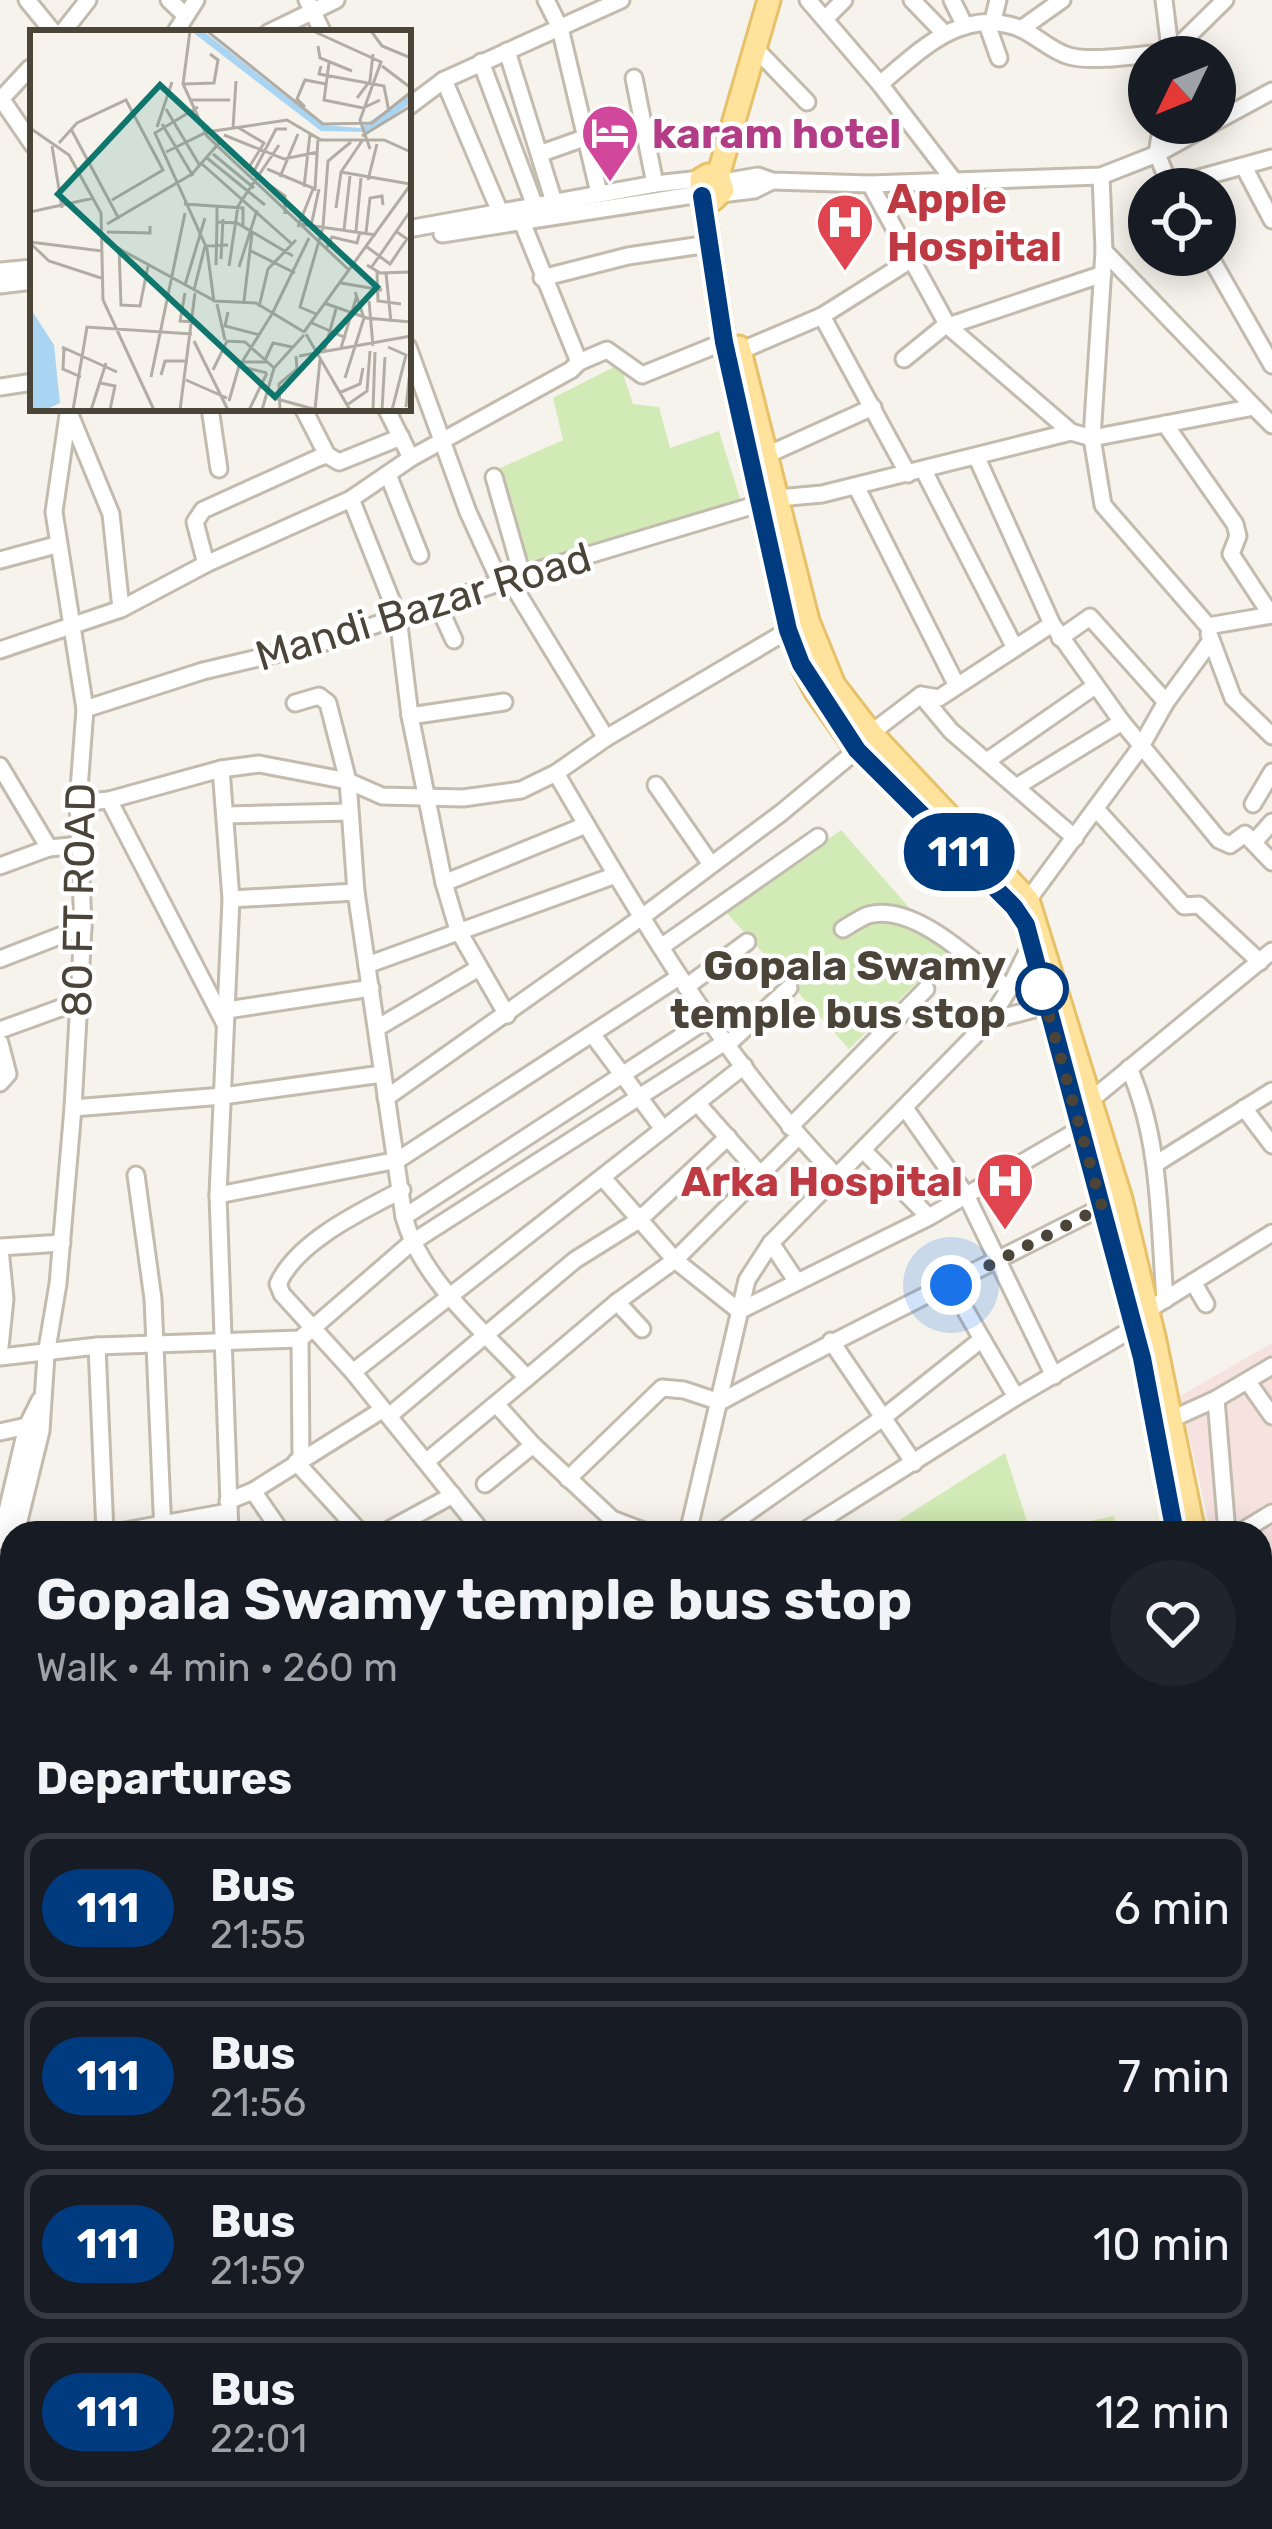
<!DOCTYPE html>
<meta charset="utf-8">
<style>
:root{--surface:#171b24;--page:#20242c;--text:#f1f3f6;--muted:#9ea1a6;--line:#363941}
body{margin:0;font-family:Rubik,sans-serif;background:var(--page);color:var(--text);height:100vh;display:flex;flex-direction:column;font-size:45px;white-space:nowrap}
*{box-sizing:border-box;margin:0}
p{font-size:39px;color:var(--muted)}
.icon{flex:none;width:66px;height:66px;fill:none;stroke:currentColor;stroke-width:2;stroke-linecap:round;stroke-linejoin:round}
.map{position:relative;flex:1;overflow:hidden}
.sheet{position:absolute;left:0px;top:1521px;width:1272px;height:1008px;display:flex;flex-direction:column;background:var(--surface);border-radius:36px 36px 0 0;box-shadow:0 6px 30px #0003}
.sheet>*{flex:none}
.badge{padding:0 24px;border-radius:39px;font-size:42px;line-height:78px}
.needle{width:78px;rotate:227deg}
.buttons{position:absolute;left:1128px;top:36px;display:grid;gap:24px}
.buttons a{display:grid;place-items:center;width:108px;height:108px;border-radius:50%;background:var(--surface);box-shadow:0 6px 30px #0003;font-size:60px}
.you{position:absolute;width:60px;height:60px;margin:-30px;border:9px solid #fff;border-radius:50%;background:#1a73e8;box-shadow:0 0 0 18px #1a73e833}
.map>.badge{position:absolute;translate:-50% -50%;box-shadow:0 0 0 6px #fff}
h2{padding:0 36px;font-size:45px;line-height:108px}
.round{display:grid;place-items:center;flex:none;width:126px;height:126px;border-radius:63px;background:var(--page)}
.head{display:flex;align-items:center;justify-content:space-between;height:204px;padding:0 36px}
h1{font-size:57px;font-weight:700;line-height:90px}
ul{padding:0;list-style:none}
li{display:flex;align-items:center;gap:36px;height:150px;margin:0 24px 18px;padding:0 12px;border:6px solid var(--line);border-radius:24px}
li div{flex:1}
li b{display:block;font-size:45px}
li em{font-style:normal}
li .badge{min-width:132px;font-weight:700;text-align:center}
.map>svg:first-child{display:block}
.medical{fill:#f6e3e0}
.green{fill:#d2eab5}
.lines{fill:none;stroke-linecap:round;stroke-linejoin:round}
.minor-casing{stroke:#c2bbae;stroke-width:21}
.major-casing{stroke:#e6c16a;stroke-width:27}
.highway-casing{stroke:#e0a43c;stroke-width:30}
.minor{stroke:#fff;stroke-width:15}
.major{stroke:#ffe39c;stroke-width:21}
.highway{stroke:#ffcf6e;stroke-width:24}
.line-casing{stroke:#fff;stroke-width:27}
.line{stroke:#003b80;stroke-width:18}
.walk{stroke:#4b4439;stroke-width:12;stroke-dasharray:0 21.6}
.stop-dot{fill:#fff;stroke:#003b80;stroke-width:6}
.labels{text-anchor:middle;stroke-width:9;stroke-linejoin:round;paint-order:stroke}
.hotel-label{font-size:42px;font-weight:bold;fill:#b23c85;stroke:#fff;text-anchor:start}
.health-label{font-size:42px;font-weight:bold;fill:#be3a42;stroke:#fff;text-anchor:start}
.street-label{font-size:42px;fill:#4b4439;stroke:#fff}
.stop-label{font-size:42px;font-weight:bold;fill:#4b4439;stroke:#fff;text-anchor:end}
.inset-road{fill:none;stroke:#b2ada4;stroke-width:3}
.view{fill:#0f766e;fill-opacity:0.15;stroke:#0f766e;stroke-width:6}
.inset-edge{fill:none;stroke:#4b4439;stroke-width:6}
</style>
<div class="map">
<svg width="1272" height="2529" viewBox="0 0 1272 2529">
<rect width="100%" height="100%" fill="#f6f3ec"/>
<!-- medical -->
<polygon class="medical" points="1272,1343 1272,1801 1260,1748 1260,1533 1211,1533 1180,1396"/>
<!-- green -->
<g class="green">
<polygon points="620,364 633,404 659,407 670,448 719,431 742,505 521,569 498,469 563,440 553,398"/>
<polygon points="841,830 948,952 849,1049 726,912"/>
<polygon points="1005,1453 1028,1524 1039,1520 1043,1531 1114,1516 1117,1533 879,1533"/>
</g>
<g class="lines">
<!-- minor casing -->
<g class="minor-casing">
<g id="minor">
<polyline points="27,0 54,33"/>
<polyline points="169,0 185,15"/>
<polyline points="307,0 323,33"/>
<polyline points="546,0 560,28 599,193"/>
<polyline points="808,0 880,84"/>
<polyline points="912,0 943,32"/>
<polyline points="952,0 965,26"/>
<polyline points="1164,0 1171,57"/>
<polyline points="826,18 844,0"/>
<polyline points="987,24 999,58"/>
<polyline points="992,24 998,0"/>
<polyline points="1021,29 1062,0"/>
<polyline points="62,33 88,0"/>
<polyline points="175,33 196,0"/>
<polyline points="268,33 336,0"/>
<polyline points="754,47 807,102"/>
<polyline points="507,51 554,202 539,154 587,137"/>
<polyline points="481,62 535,206"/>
<polyline points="634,78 655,184"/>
<polyline points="444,80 500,212"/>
<polyline points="0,97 33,145"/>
<polyline points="2,98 30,68"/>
<polyline points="408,107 444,80 621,0"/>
<polyline points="1215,122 1272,91"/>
<polyline points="1162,123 1157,154 1170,186 1272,158"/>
<polyline points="1244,167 1272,220"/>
<polyline points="1101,176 1104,251 1092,438 1103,505 1208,626 1272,615"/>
<polyline points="723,182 758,176 772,181 870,184 1101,176 1157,154 1213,123"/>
<path d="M 955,182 L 880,84 C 921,50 961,7 1019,28 C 1036,35 1051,51 1069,56 C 1094,63 1144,54 1172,52 L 1225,0"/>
<polyline points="870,184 948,326 1103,274"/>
<polyline points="721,194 754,190 772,181"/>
<polyline points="408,229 655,184 701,179"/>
<polyline points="442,234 700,194"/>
<polyline points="1209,255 1272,365"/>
<polyline points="0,271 33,268"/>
<polyline points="542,278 628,256 709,244"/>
<polyline points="0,285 33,281"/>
<polyline points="822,316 909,261"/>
<polyline points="948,326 1071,432"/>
<polyline points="408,347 468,512 500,582"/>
<polyline points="740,351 822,316 908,474"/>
<polyline points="904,359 947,324"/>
<polyline points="579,362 607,350 642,375 724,342"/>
<polyline points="0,387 33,382"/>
<polyline points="1254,407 1272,425"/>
<polyline points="210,408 219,469"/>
<polyline points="303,408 327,455"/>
<polyline points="386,408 411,458"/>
<polyline points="71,417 111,514 121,609"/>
<polyline points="1165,424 1235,524 1238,536 1231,554 1271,615"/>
<polyline points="767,455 873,407"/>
<polyline points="977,458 1052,624 1122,722 1016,787"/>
<polyline points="924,471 1015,648"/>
<polyline points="389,477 420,555"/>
<polyline points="494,477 522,575"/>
<polyline points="856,486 956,684"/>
<polyline points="778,498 822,494 1071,432 1092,438 1254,407 1104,251"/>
<polyline points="351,499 398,617 410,716 444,883 458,930 507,1015"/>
<polyline points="0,560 56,545"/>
<polyline points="206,564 195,522 203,510 318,458 327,455 339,462 401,437"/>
<polyline points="509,579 606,738"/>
<polyline points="437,603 454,640"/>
<polyline points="1209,634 1233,698 1272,736"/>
<polyline points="1060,638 1090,617 1166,702"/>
<polyline points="0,650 121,609 206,564 351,499 411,458 571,370 579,362 522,222"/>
<polyline points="921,695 951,731 1075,838"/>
<path d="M 295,703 L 319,696 L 328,703 L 348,781 L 356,892 L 404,1217 C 421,1280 484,1331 527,1378 L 427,1461"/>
<polyline points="85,709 203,671 322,643 522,575 762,503"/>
<polyline points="410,716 504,702"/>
<polyline points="1122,722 1219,840 1230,845 1245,834 1272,862"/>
<polyline points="871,733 921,695 939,698 1052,624"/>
<polyline points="987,761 1095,686"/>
<polyline points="0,766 49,848"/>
<polyline points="221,769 231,899 218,1195 230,1533"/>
<path d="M 556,773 C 639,915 723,1060 838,1178"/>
<polyline points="656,785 710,863"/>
<polyline points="109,800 224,1022"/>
<polyline points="78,803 109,800 221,769 259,764 348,781 382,796 463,798 521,790 556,773 606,738 794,627"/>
<polyline points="1253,804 1272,772"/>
<polyline points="1096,809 1184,906 1199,905 1260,962"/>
<polyline points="227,815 349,812"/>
<polyline points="1254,842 1272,822"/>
<polyline points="0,866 49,848 81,845"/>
<polyline points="444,883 586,825"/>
<polyline points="231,899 356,892"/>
<polyline points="1028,900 1140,748 1166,702 1210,642"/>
<path d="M 843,929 C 850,925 860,918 868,915 C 915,902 974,963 1009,989"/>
<polyline points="661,947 818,837"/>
<polyline points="0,959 83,927"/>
<polyline points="367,965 616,875"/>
<polyline points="686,987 747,942"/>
<polyline points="227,1010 371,988"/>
<polyline points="989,1021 1046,1006"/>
<polyline points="377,1028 477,969"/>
<polyline points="0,1030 77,1002"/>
<polyline points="592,1034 663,1129"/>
<polyline points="0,1043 8,1074 0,1083"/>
<polyline points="728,1044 789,988"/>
<path d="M 1129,1068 C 1161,1141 1159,1221 1165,1300"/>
<polyline points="386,1098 642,917 781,813 857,750"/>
<polyline points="1091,1100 1272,951"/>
<polyline points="697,1103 760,1174"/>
<polyline points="73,1108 223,1096 382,1074"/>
<polyline points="905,1108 966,1195 1054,1376"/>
<polyline points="1244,1108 1272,1145"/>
<polyline points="790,1127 926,989"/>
<polyline points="864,1151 929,1217"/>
<polyline points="1157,1163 1272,1091"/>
<polyline points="136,1175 153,1299 163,1533"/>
<polyline points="603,1178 675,1260 739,1311 929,1217 1080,1129"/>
<path d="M 402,1190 C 362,1211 297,1241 278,1284 L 282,1294 L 353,1372 L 483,1533"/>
<polyline points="218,1195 398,1160 679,977"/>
<polyline points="404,1217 708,1019"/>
<polyline points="771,1243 797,1282"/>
<polyline points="0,1247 62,1243"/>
<polyline points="0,1249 5,1299 0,1347"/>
<polyline points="1193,1282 1206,1304"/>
<polyline points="617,1302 642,1329"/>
<polyline points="300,1339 301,1458"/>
<polyline points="982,1339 1016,1397"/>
<polyline points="831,1341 914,1463"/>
<polyline points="97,1346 105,1533"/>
<polyline points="0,1357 97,1346 300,1339 411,1243 725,1042"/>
<polyline points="353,1372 744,1066"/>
<polyline points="527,1378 617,1302 675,1260 798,1137"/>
<polyline points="1248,1382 1272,1416"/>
<polyline points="1216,1399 1227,1533"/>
<polyline points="496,1404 533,1445 612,1519 649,1533"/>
<polyline points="389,1416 575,1260 639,1220 728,1137"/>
<polyline points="1163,1423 1216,1399 1272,1366"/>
<polyline points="0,1432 27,1426"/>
<polyline points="296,1462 361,1533"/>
<path d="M 568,1479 L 662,1388 L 684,1390 L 720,1402 C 846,1333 975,1272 1102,1207"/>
<polyline points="485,1484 533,1445"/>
<polyline points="253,1491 282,1533"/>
<polyline points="228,1501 253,1491 382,1410"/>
<polyline points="16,1533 41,1431 46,1355 58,1284 73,1108 83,927 78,803 85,709 54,512 69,408"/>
<polyline points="114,1533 228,1512"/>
<polyline points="383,1533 453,1495"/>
<polyline points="688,1533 747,1280 771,1243 989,1021 1009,989 1032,942"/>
<polyline points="719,1533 884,1417 982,1339 951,1285"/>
<polyline points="801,1533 1016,1397 1134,1328 1148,1310 1272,1233"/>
<polyline points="1239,1533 1272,1513"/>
<polyline points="0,1541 27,1426 40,1400"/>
<polyline points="12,1548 5,1603 12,1664"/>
<polyline points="1260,1673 1272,1692"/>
<polyline points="0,1686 12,1771"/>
<polyline points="0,1825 12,1821"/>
<polyline points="0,1944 12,1953"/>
<polyline points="0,2047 12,1999"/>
<polyline points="1260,2087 1272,2097"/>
<polyline points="0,2100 12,2103"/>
<polyline points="0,2177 12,2181"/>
<polyline points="0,2260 12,2267"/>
<polyline points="0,2352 12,2361"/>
<polyline points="1260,2367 1272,2376"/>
<polyline points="1260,2382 1272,2391"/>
<polyline points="0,2418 12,2411"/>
<polyline points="335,2529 339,2517"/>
<polyline points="885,2529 889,2517"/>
<polyline points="1145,2529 1150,2517"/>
</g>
</g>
<!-- major casing -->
<g class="major-casing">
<g id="major">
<polyline points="718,176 708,175 701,179 702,196 714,199 723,190 718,176 769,0"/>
<polyline points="702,196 724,342 788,630 801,664 816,692 857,750 1014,907 1026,925 1142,1358 1175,1533"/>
<polyline points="739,347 808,621 834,685 871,733 1028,900 1121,1199 1155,1341 1194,1533"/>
<polyline points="1260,1812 1272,1855"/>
<polyline points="1260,1872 1272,1908"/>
</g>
</g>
<!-- highway casing -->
<g class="highway-casing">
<g id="highway">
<polyline points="1260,1959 1272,1949"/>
<polyline points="1260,1997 1272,1985"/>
<polyline points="986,2529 990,2517"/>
<polyline points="1006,2529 1010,2517"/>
</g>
</g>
<!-- minor -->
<use href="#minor" class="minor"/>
<!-- major -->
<use href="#major" class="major"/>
<!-- highway -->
<use href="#highway" class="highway"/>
</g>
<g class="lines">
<!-- line casing -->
<g class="line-casing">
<polyline id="line" points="702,196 724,342 788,630 801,664 857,750 1014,907 1026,925 1142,1358 1175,1533"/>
</g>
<!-- line -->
<use href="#line" class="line"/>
<!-- walk -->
<polyline class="walk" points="951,1285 1102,1207 1038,976 1042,989"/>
</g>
<!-- icons -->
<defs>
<g id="hotel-pin" transform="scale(3)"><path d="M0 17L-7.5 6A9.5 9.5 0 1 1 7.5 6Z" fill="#d1479c" stroke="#fff"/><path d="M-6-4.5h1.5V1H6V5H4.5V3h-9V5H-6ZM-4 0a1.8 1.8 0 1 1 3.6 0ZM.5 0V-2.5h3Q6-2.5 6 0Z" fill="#fff"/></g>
<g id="hospital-pin" transform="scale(3)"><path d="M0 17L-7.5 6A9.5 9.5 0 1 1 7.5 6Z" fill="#e0444e" stroke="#fff"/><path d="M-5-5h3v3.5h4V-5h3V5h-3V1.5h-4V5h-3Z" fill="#fff"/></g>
</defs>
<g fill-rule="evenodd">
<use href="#hotel-pin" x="610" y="133"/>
<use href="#hospital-pin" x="845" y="222"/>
<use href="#hospital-pin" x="1005" y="1181"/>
</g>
<!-- markers -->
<circle class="stop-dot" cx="1042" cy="989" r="24"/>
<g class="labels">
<!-- hotel labels -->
<g class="hotel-label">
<text x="652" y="148">karam hotel</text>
</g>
<!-- health labels -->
<g class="health-label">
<text x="887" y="213">Apple<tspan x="887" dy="48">Hospital</tspan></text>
<text x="963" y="1196" text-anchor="end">Arka Hospital</text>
</g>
<!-- street labels -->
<g class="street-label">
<text transform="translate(423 606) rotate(-17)" y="15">Mandi Bazar Road</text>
<text transform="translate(78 900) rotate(-89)" y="15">80 FT ROAD</text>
</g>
<!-- stop labels -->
<g class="stop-label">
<text x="1006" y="980">Gopala Swamy<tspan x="1006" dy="48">temple bus stop</tspan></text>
</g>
</g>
<!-- overview -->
<g transform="translate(30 30)">
<rect width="381" height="381" fill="#f6f3ec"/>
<path d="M 161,1 L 173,1 L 293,95 L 330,98 L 381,64 L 381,73 L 339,102 L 291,101 ZM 0,278 L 24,315 L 30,373 L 15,380 L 0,380 Z" fill="#a9d4f2"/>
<path class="inset-road" d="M 160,1 L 153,54 L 177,106 L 320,241M 177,1 L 293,94 L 342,93 L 381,62M 283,1 L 351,32 L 330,90 L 340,119M 341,1 L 352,16 L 381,28M 288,16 L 290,28 L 322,41M 299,33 L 294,70 L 333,78 L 350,70M 291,36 L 289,44 L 354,56 L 359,82M 352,36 L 381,58M 154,54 L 184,53 L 188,30 L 180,24M 327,68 L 340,51 L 343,24M 159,70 L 200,70M 168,77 L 125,103 L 177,219 L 184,272M 275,77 L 267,69 L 275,50 L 296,54M 136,79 L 170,136M 132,94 L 163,146M 127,97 L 142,52M 0,98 L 39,125 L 71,183 L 73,270 L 124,380M 203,98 L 206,51M 209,98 L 234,113 L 218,139M 41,99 L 89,189M 194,105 L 254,129 L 288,122M 332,106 L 381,76M 29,113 L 47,93 L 96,70 L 133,140 L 82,170M 22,116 L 32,178M 136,122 L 177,102 L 257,90 L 291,110 L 354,110 L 381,122M 183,124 L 224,158M 177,128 L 235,175M 172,134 L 263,215M 237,139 L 285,159 L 288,108M 311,142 L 380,154M 222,145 L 246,99 L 257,99M 250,147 L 268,104M 231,149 L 255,166 L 255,184M 338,150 L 347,114M 274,157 L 280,104M 154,174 L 213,178 L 213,196M 187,177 L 187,192 L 207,193 L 263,226M 306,178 L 311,142 L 332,111M 0,182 L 64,168M 77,194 L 162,144 L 189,113M 270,194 L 346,205M 281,196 L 289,159M 268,197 L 283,159M 314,200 L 320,146M 326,201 L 331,148M 77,202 L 120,203 L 120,196M 336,203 L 340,168 L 352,166 L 353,175M 75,211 L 185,271 L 226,273 L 274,302M 0,212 L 72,221M 0,213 L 19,231 L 71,248M 89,217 L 91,275 L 110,276 L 118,236M 337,217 L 360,234 L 377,209 L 367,202M 296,219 L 302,207 L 327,213 L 330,202M 219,220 L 265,243M 191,229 L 193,189M 186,235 L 187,192M 337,235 L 350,243 L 381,242M 199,236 L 208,176 L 249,115M 209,237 L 227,180M 341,238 L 381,180M 347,242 L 348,271 L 371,274M 356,243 L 361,292M 311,253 L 352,260M 155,255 L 175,188M 164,260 L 175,216 L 198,215M 155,263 L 150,291 L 164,292M 214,271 L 222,203M 339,271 L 343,316M 294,273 L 337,288 L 381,292M 187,274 L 195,310M 229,277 L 238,239 L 266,210M 198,282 L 195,296 L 230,305M 243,282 L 279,208M 286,284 L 270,277 L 293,197 L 298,131 L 321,112M 282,293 L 316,308M 274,302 L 381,154M 276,304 L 320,380M 164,311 L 198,380M 32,317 L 87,342M 358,317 L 376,325 L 362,380M 34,318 L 33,339 L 51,347M 311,318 L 327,265M 294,322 L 306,279M 269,326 L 381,306M 235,330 L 243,313 L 262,317M 237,332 L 212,332 L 242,284M 183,340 L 197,311 L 215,312 L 244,338M 131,345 L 135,331 L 158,331M 121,347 L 155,183M 315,348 L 334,288 L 325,262M 156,350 L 197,368M 70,353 L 85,356 L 80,380M 309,363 L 330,354 L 333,338M 247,369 L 287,380M 199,371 L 209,336 L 237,343M 317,375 L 337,361 L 340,321M 376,377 L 381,332M 43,380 L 57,297 L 162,304M 61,380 L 76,333M 150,380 L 165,263M 219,380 L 237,343M 232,380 L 244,338 L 274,305M 250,380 L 249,354 L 267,339 L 266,326M 285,380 L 290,330M 343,380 L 345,322M 352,380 L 355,327"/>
<path class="view" d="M 130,55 L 347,257 L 245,367 L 28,164 Z"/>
<rect width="381" height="381" class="inset-edge"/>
</g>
</svg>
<div class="buttons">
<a><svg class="needle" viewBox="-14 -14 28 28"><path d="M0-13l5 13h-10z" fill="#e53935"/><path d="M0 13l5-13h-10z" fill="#9ea1a6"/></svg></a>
<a><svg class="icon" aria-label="locate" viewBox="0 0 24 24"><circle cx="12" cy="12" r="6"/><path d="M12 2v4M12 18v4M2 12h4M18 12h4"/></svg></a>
</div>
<div class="you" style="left:951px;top:1285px"></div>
<b class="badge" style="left:959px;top:852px;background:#003b80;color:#fff">111</b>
<section class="sheet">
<div class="head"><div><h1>Gopala Swamy temple bus stop</h1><p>Walk · 4 min · 260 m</p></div><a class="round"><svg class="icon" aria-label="heart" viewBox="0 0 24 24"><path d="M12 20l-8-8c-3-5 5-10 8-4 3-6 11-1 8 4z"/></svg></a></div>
<h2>Departures</h2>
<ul>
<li><span class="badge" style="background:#003b80;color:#fff">111</span><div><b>Bus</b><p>21:55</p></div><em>6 min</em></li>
<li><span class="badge" style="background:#003b80;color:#fff">111</span><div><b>Bus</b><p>21:56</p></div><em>7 min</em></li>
<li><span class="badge" style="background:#003b80;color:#fff">111</span><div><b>Bus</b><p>21:59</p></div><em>10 min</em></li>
<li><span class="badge" style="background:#003b80;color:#fff">111</span><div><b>Bus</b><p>22:01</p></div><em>12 min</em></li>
</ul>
</section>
</div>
